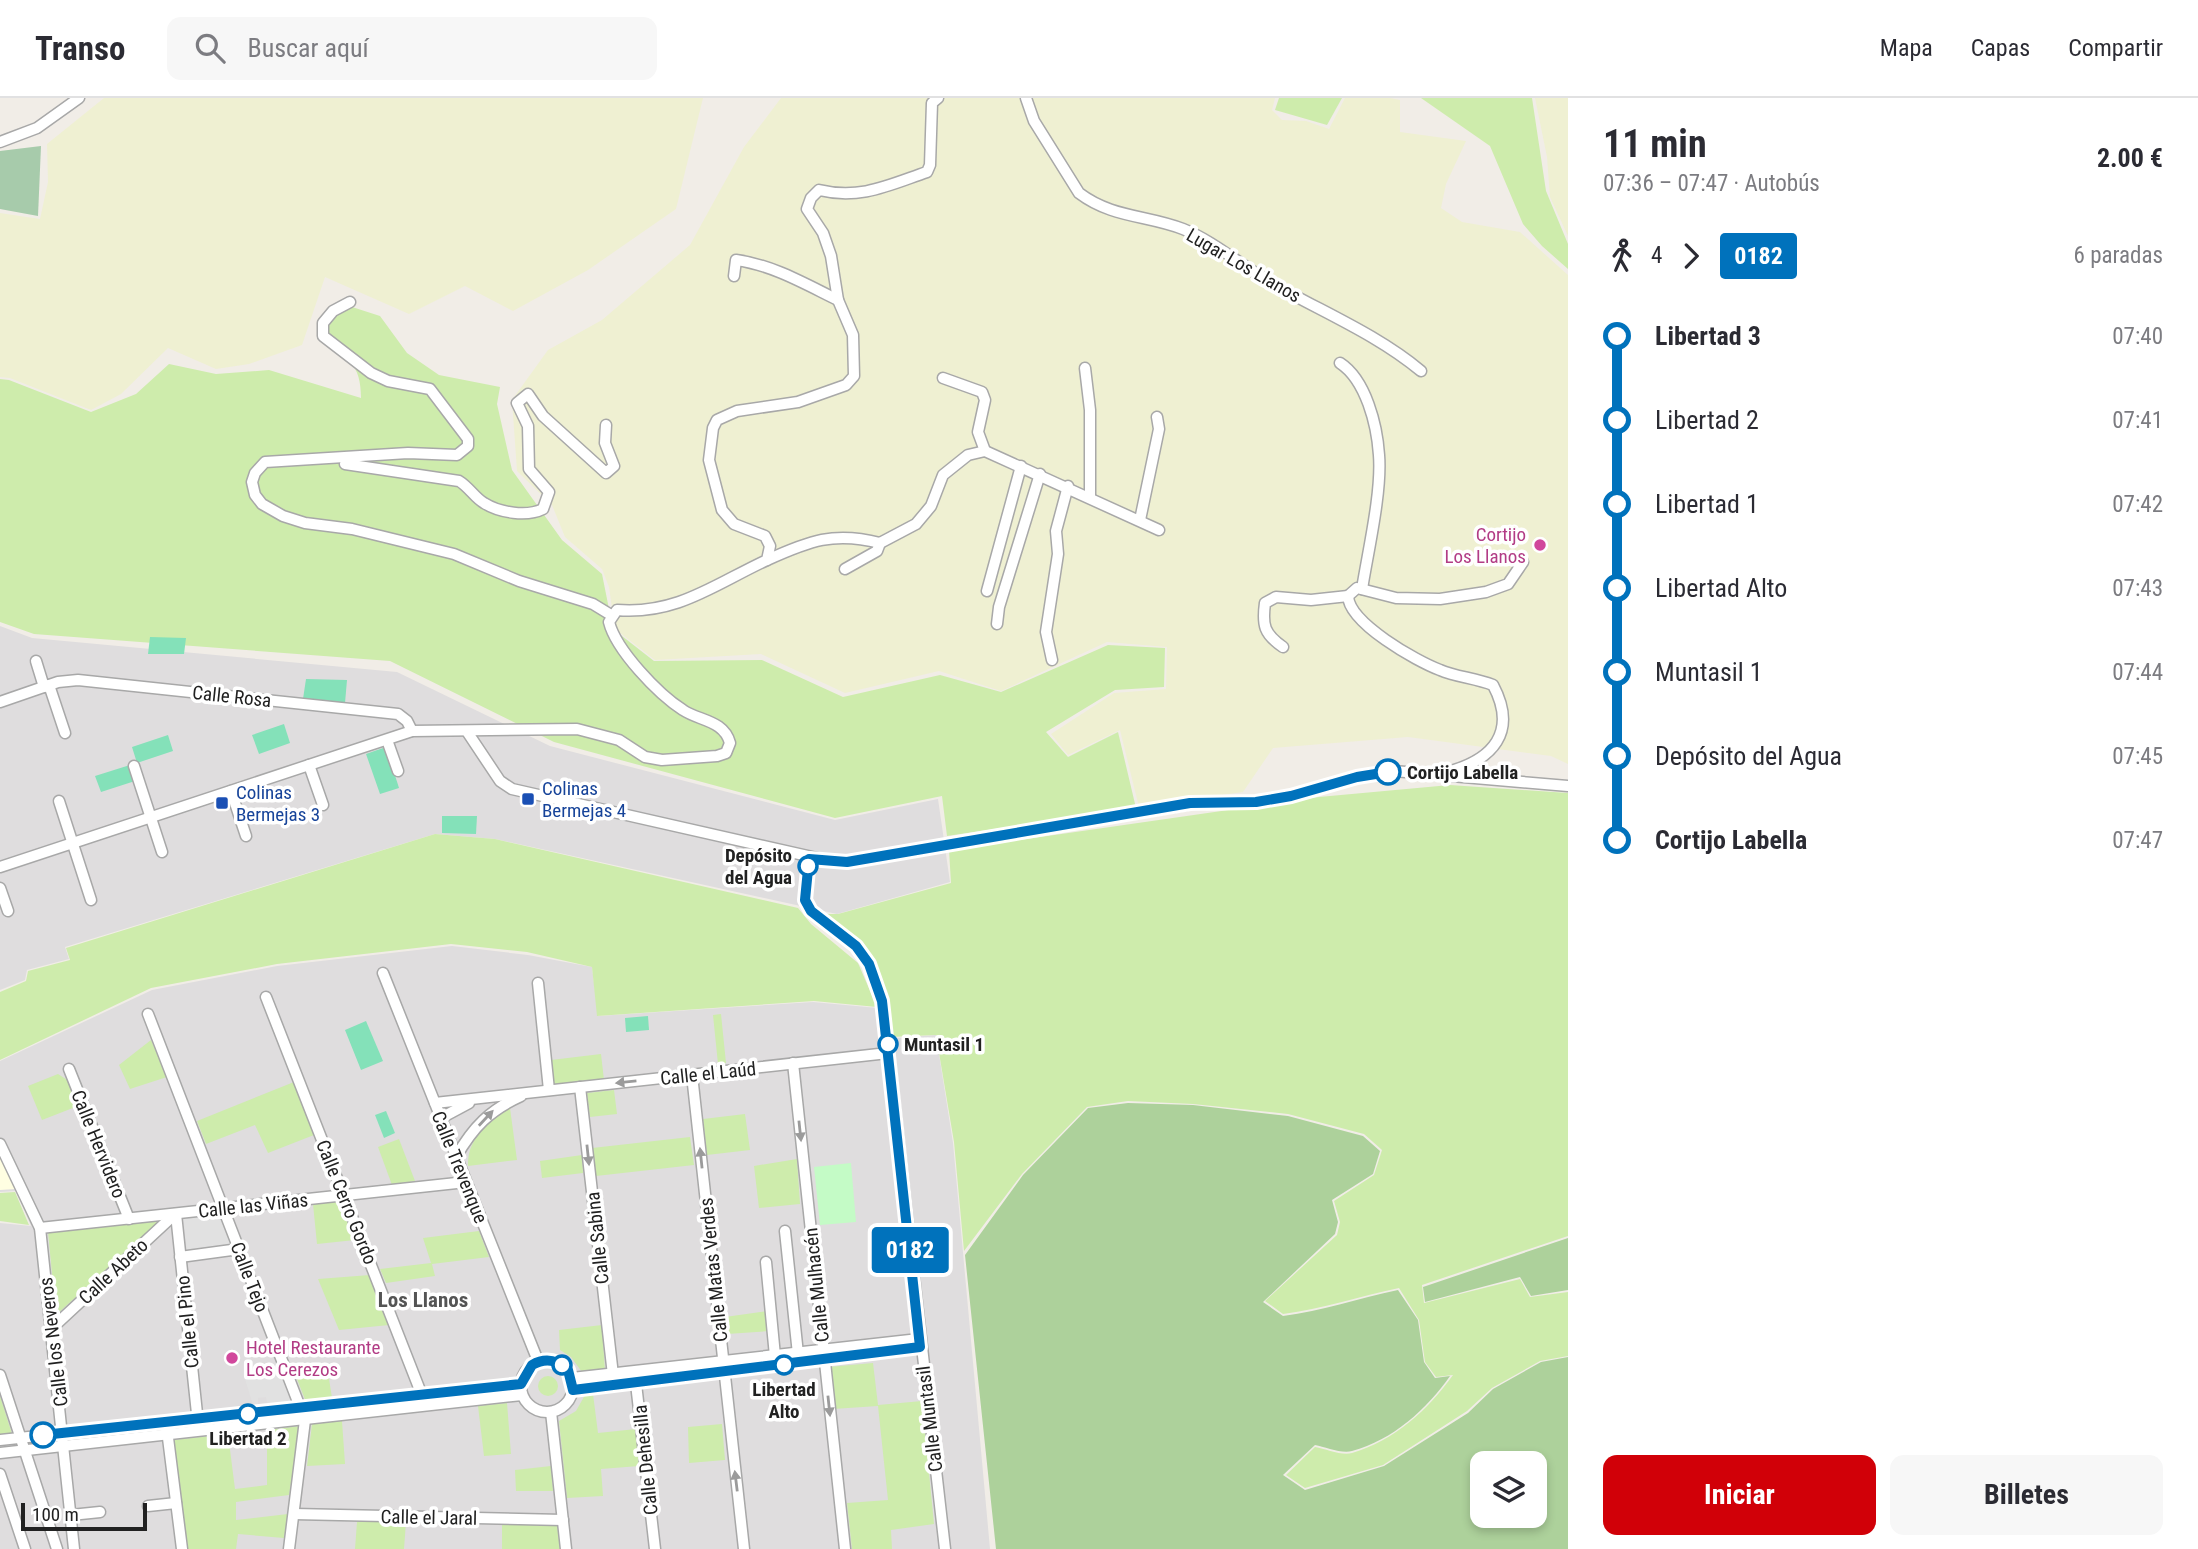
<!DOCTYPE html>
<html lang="es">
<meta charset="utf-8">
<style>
:root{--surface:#fff;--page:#f7f7f7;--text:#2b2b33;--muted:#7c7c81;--line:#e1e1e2;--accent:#d10008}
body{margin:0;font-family:"Roboto Condensed",sans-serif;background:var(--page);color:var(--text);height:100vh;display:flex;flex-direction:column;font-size:26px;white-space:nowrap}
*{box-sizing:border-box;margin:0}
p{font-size:23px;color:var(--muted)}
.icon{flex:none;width:38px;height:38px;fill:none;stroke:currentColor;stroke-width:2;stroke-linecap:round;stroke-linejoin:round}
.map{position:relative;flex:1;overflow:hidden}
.sheet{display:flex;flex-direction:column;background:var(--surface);width:630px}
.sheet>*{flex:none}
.badge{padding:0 14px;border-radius:5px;font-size:24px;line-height:46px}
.buttons{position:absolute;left:1470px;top:1353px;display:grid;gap:14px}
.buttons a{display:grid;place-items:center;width:77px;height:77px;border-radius:14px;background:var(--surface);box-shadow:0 4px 10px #0003;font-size:35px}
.scale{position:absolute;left:21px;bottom:18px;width:126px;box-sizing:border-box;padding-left:7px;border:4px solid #212121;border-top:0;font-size:19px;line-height:24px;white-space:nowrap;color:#212121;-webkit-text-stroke:5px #fff;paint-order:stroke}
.map>.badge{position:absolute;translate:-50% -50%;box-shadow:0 0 0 4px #fff}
.legs{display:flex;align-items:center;gap:10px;height:77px;padding:0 35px;font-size:23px}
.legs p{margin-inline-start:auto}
.head{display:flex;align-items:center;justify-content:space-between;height:119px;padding:0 35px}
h1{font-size:38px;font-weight:700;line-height:52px}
.button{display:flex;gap:14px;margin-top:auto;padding:14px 35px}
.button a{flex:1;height:80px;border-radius:14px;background:var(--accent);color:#fff;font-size:28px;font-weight:700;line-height:80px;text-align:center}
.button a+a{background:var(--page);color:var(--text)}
ul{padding:0 35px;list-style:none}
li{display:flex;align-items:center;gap:24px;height:84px;font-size:26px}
li i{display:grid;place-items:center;width:10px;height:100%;margin:0 9px;background:currentColor}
li i::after{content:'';width:18px;height:18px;margin:-9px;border:5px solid;border-radius:50%;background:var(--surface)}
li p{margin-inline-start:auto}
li:first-child i{background:linear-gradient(#0000 50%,currentColor 0)}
li:last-child i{background:linear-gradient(currentColor 50%,#0000 0)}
header{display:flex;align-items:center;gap:42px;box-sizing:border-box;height:98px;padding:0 35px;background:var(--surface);border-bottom:2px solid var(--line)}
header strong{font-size:33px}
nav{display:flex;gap:38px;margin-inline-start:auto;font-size:24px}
.search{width:490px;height:63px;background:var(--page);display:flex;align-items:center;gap:18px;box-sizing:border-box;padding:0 24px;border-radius:14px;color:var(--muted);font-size:26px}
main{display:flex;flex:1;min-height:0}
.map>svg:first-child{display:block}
.residential{fill:#dfddde}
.education{fill:#fffee2}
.farmland{fill:#eff0d2}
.grass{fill:#ceecac}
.forest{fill:#add19b;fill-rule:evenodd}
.cemetery{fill:#a7cbab}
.park{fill:#c4fbc6}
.pitch{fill:#84e1b9}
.parking{fill:#e1e1e1}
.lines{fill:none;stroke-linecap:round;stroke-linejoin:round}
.minor-casing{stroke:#a8a8a8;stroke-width:13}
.minor{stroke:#fff;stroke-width:10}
.oneway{fill:#9b9b9b}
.line-1-casing{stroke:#fff;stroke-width:16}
.line-1{stroke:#0072bc;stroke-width:10}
.hotel-dot{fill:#d1479c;stroke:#fff;stroke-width:2.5}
.stop-1-dot{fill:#fff;stroke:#0072bc;stroke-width:3.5}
.transit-dot{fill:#1a4fb4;stroke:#fff;stroke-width:2.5}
.labels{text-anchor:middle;stroke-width:7;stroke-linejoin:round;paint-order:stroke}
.street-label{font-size:19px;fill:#212121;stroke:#fff}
.hotel-label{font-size:19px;fill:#b23c85;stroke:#fff;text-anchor:end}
.stop-label{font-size:19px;font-weight:bold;fill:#212121;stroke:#fff;text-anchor:start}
.transit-label{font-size:19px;fill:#164399;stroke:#fff;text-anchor:start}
.neighbourhood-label{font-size:21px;font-weight:bold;fill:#545454;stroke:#fff}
</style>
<header>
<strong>Transo</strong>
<div class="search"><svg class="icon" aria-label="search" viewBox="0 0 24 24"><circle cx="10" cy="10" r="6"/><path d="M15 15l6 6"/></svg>Buscar aquí</div>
<nav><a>Mapa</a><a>Capas</a><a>Compartir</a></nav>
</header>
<main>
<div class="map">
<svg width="1568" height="1451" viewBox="0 0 1568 1451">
<rect width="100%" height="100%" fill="#f1ede7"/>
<!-- residential -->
<g class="residential">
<polygon points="0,528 32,540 397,574 550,648 835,722 938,701 950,784 837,816 495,741 435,736 65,849 69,861 27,872 25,882 0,892"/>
<polygon points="452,848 528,857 592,869 598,918 813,904 878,910 884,941 936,937 953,1045 990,1451 0,1451 0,1125 31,1128 16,1093 0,1094 0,963 152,892 277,868"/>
</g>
<!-- education -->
<polygon class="education" points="0,1059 15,1091 0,1092"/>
<!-- farmland -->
<g class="farmland">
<polygon points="104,0 703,0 676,111 588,172 513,213 465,188 409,216 325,179 302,247 249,266 216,271 168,250 121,296 91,312 10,280 0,279 0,115 40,121 48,84 47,46"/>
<polygon points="781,0 1275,0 1272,12 1282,22 1306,23 1329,31 1345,0 1390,0 1400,2 1400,34 1466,43 1446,86 1441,110 1462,124 1520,134 1568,177 1568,666 1551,658 1408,639 1273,650 1243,694 1139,709 1120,632 1068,657 1051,636 1114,595 1166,591 1167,549 1107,544 1001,593 939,573 845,595 761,556 655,562 615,531 609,489 602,471 565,439 552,407 517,373 512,302 548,252 602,222 690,147 744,49"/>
<polygon points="1535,0 1568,0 1568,138 1550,99 1547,59"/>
</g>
<!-- grass -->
<g class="grass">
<polygon points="1279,0 1342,0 1327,27 1275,12"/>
<polygon points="1421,0 1532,0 1546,93 1568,146 1568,171 1542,148 1523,126 1490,48"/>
<path d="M 349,208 L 380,218 L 407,255 L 439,277 L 500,289 L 497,306 L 512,372 L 562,442 L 602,476 L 613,531 L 654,563 L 762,562 L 843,599 L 940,577 L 1001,594 L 1108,547 L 1165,550 L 1164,589 L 1115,592 L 1046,634 L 1068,659 L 1118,634 L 1136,710 L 947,738 L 942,698 L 835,720 L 554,644 L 390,563 L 34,536 L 0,524 L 0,281 L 9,282 L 91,314 L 136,296 L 169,266 L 216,276 L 269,272 L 361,300 C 361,266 348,260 322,241 L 325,216 Z"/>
<path d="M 1450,687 L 1568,695 L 1568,1138 L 1422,1187 L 1424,1205 L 1520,1181 L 1530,1199 L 1568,1194 L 1568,1258 L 1540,1263 L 1492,1290 L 1467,1313 L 1383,1367 L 1305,1390 L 1286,1377 L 1315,1349 C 1326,1351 1342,1358 1352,1355 C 1394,1343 1429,1311 1453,1277 L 1436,1279 L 1425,1264 L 1419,1222 L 1399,1190 C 1360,1198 1322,1211 1283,1216 L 1265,1203 L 1337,1137 L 1340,1124 L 1334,1103 L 1374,1077 L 1382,1052 L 1364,1036 L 1288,1016 L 1193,1006 L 1128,1003 L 1087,1009 L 1022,1076 L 964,1153 L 954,1044 L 936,937 L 890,939 C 888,905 878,864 853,839 C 844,830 832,823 822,816 L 838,816 L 951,785 L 949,752 L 1319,699 Z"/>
<polygon points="435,736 495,741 798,810 811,826 858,865 877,909 814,903 597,918 592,869 527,854 451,846 277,866 151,890 0,962 0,894 26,883 28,873 70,862 66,850"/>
<polygon points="721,916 726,965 718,966 713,917"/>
<polygon points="151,942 167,979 130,991 119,967"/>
<polygon points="601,956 604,982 554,988 551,962"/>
<polygon points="58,976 69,983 78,1008 42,1022 28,988"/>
<polygon points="294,984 314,1037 268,1055 255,1027 206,1046 197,1023"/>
<polygon points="614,992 617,1016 590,1019 587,995"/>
<path d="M 510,1010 L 517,1062 L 468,1068 C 467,1040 488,1024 510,1010 Z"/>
<polygon points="745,1016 750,1052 707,1057 703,1021"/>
<polygon points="690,1039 694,1067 596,1078 592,1050"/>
<polygon points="399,1041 415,1083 392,1087 378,1049"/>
<polygon points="582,1057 583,1075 542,1080 540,1063"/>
<polygon points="797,1061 800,1106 759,1110 754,1068"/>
<polygon points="15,1094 29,1127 0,1123 0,1095"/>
<polygon points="342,1103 355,1142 317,1146 313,1106"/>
<polygon points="160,1123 56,1217 48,1134"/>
<polygon points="479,1133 489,1159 432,1166 435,1178 386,1185 380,1171 431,1165 423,1140"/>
<polygon points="370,1177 389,1227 339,1232 318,1181"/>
<polygon points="768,1213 770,1233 727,1236 725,1219"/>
<polygon points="602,1227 605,1273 582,1274 571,1259 560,1252 559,1232"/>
<polygon points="873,1265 878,1307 922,1303 934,1426 891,1432 892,1451 852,1451 847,1405 888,1402 878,1308 833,1311 828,1269"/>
<polygon points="327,1268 332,1300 306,1304 293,1271"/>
<circle cx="548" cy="1288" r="10"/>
<polygon points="593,1296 598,1335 636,1331 639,1368 601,1371 603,1398 567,1400 559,1323 576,1313 585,1297"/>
<polygon points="0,1298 12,1336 0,1337"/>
<polygon points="507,1305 511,1356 484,1358 478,1308"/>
<polygon points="342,1323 345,1366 307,1368 312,1326"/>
<polygon points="722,1326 725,1362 689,1365 688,1329"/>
<polygon points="300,1328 289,1397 236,1404 236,1422 288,1416 284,1440 238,1436 236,1451 186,1451 174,1342 228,1336 235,1391 267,1387 267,1332"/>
<polygon points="551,1368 553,1393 516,1393 515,1372"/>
<polygon points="357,1424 406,1424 404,1451 355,1451"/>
<polygon points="502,1426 557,1427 560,1451 502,1451"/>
</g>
<!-- forest -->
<g class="forest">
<path d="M 1128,1005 L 1193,1007 L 1288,1018 L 1363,1038 L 1380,1053 L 1373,1076 L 1332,1102 L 1338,1124 L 1335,1136 L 1263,1204 L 1283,1218 C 1322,1213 1359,1200 1398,1192 L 1418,1222 L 1424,1264 L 1435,1280 L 1450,1278 C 1427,1311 1393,1342 1352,1353 C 1342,1356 1325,1349 1315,1347 L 1283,1377 L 1305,1392 L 1384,1368 L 1468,1315 L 1493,1291 L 1541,1264 L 1568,1259 L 1568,1451 L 996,1451 L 965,1157 L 1023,1077 L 1088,1010 ZM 1535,1365 L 1535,1418 L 1482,1418 L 1482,1365 Z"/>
<polygon points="1568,1140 1568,1192 1531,1198 1520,1179 1425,1204 1423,1189"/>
</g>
<!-- cemetery -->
<polygon class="cemetery" points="41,48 38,118 0,111 0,53"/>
<!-- park -->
<polygon class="park" points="851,1065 856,1124 820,1127 814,1069"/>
<!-- pitch -->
<g class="pitch">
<polygon points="150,539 186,540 184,556 148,556"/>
<polygon points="306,581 347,582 345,605 303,601"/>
<polygon points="284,626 290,645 259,656 252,637"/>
<polygon points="168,637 173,653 137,665 132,649"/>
<polygon points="383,650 387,652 399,690 380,696 366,656"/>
<polygon points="130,667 135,683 101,694 95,678"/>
<polygon points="442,718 477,718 476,736 442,735"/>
<polygon points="648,918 649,932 626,934 625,920"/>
<polygon points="366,923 383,963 361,972 345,932"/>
<polygon points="386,1013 395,1035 384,1040 375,1017"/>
</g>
<!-- parking -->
<g class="parking">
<polygon points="220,1115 234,1149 187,1154 183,1120"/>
<polygon points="278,1267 292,1306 268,1308 266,1299 258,1300 258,1309 254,1310 245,1281"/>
</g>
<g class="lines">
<!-- minor casing -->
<g class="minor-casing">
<g id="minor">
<path d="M 1026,0 L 1034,23 L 1079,95 C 1112,120 1147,117 1183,131 C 1213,143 1238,165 1265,181 C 1317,212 1374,234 1421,273"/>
<polyline points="0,44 37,30 79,0"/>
<path d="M 734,178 L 736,162 C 773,167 805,186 838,202"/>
<polyline points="350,204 333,213 323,225 323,238 371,275 388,283 430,291 468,341 468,348 457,357 408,355 265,364 255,375 252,384 255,397 262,406 283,418 305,425 352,431 454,456 519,483 593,506 611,517"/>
<path d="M 1340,265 C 1366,282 1377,327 1379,357 C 1382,394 1368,453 1362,491"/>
<polyline points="1085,270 1090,312 1090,398"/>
<polyline points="943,280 982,294 985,302 978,334 985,353"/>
<path d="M 345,366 L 459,383 C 469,389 475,400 484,405 C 500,415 527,419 543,411 L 549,394 L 529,371 L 528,328 L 517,305 L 528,296 L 543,318 L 606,375 L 614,368 L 605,345 L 606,327"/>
<polyline points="1140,422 1159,331 1157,319"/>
<path d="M 767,462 C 809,443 834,433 880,445 L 916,426 L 931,408 L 943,377 L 968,357 L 985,353 L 1159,432"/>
<polyline points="845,471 877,453 880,445"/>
<polyline points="987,493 1021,368"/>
<polyline points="997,526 999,509 1040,376"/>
<path d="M 1283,549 C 1264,536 1262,527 1265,505 L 1276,499 L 1311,502 L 1348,498"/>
<polyline points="1052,562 1046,534 1058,456 1056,433 1068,388"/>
<polyline points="36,563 44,589"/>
<polyline points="49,587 65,635"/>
<polyline points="0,604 58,584 78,582 398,616 407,623 412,633"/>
<polyline points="468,635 500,683 512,691 830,763 847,764 1190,706 1256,704 1291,698 1357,679 1394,673 1568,688"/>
<polyline points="387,642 398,673"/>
<polyline points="309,667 323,707"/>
<polyline points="134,668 162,754"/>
<path d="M 1447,674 C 1493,662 1518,634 1493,587 C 1475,580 1456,579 1440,572 C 1416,563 1349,525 1348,498 L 1357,490 L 1396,500 L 1440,501 L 1486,494 L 1508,486 L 1523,464"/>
<polyline points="231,693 246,738"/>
<polyline points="59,703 91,802"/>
<path d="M 809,761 C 808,773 803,792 806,804 C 810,820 846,836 858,850 C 874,869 879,893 884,915 L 945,1451"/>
<path d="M 0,769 L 412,633 L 577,631 L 619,642 L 645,659 L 662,662 L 717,658 L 726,655 L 730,645 C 724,622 699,623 683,612 C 658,596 616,552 609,524 L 617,512 C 677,517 715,486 767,462 L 770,448 L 765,438 L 734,426 L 722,412 L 709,362 L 713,330 L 717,322 L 737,313 L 798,304 L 846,287 L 854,278 L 853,237 L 838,202 L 831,158 L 823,135 L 807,111 L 811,100 L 819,92 C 860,102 889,87 927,74 L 930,67 L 932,5 L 938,0"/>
<polyline points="0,790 8,813"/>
<polyline points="383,875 538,1263"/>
<polyline points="538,885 549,992"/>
<polyline points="266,899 423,1300"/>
<polyline points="148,916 305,1322 289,1451"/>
<polyline points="793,965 845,1451"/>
<polyline points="69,971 129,1121"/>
<polyline points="692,977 744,1451"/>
<polyline points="580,989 613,1277 617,1280"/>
<polyline points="435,1005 888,955"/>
<polyline points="441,1020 469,1005"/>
<polyline points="0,1046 40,1130 74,1451"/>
<path d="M 456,1059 C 473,1029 490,1012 521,998"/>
<polyline points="176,1116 198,1325"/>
<polyline points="40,1130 466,1084"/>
<polyline points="785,1133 798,1256"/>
<polyline points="180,1159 239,1151"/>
<polyline points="766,1164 775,1258"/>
<polyline points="51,1231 175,1116"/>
<circle cx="547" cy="1288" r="26"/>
<polyline points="0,1277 57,1451"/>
<polyline points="635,1277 655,1451"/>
<polyline points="572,1280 919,1241"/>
<polyline points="573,1292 920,1249"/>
<polyline points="551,1314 566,1451"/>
<polyline points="167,1332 182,1451"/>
<polyline points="0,1342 521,1286"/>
<polyline points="0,1355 522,1297"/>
<polyline points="0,1376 25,1451"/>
<polyline points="148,1408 176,1405"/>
<polyline points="294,1416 563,1422"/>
<polyline points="71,1417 100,1414"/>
</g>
</g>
<!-- minor -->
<use href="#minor" class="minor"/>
</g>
<!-- one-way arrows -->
<defs><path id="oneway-solid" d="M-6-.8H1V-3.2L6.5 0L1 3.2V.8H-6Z" transform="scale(1.75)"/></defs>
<g class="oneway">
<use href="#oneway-solid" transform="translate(626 984) rotate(174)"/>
<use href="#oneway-solid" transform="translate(486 1020) rotate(-47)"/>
<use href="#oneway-solid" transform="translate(800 1033) rotate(84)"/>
<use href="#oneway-solid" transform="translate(588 1057) rotate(84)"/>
<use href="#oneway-solid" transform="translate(701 1060) rotate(-96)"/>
<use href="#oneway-solid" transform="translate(829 1308) rotate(84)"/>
<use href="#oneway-solid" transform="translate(736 1383) rotate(-97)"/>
</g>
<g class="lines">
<!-- line-1 casing -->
<g class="line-1-casing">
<path id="line-1" d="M 43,1337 L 521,1286 L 532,1267 C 546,1259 557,1262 568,1272 L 573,1292 L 920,1249 L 882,903 L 869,866 L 856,848 L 811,813 L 805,802 L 809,761 L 847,764 L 1190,705 L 1256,704 L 1291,698 L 1357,679 L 1388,674"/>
</g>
<!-- line-1 -->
<use href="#line-1" class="line-1"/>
</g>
<!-- markers -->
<g class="hotel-dot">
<circle cx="1540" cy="447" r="7"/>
<circle cx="232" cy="1260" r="7"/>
</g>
<g class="stop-1-dot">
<circle cx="1388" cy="674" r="12"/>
<circle cx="808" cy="768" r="9"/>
<circle cx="888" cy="946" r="9"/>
<circle cx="562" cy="1267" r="9"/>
<circle cx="784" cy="1267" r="9"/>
<circle cx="248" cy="1316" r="9"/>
<circle cx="43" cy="1337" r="12"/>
</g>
<g class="transit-dot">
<rect x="521" y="694" width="14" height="14" rx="3.5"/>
<rect x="215" y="698" width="14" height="14" rx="3.5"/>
</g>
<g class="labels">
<!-- street labels -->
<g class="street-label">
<text transform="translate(1244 167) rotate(30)" y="7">Lugar Los Llanos</text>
<text transform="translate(232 598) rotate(6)" y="7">Calle Rosa</text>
<text transform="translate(708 975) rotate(-6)" y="7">Calle el Laúd</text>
<text transform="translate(99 1046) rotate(68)" y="7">Calle Hervidero</text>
<text transform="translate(460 1069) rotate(68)" y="7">Calle Trevenque</text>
<text transform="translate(347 1104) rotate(68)" y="7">Calle Cerro Gordo</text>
<text transform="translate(253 1107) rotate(-6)" y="7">Calle las Viñas</text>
<text transform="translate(597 1140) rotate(-96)" y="7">Calle Sabina</text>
<text transform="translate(713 1172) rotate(-96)" y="7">Calle Matas Verdes</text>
<text transform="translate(113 1173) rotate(-43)" y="7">Calle Abeto</text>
<text transform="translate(250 1179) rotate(69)" y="7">Calle Tejo</text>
<text transform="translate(816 1187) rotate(-96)" y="7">Calle Mulhacén</text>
<text transform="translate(187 1224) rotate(-96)" y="7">Calle el Pino</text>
<text transform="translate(53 1244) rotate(-97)" y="7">Calle los Neveros</text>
<text transform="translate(929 1321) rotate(-97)" y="7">Calle Muntasil</text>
<text transform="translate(645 1362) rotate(-96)" y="7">Calle Dehesilla</text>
<text transform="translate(429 1419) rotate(1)" y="7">Calle el Jaral</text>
</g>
<!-- hotel labels -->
<g class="hotel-label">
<text x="1526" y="443">Cortijo<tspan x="1526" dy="22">Los Llanos</tspan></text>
<text x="246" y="1256" text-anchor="start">Hotel Restaurante<tspan x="246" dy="22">Los Cerezos</tspan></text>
</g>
<!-- stop labels -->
<g class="stop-label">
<text x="1407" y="681">Cortijo Labella</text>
<text x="792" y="764" text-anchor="end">Depósito<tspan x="792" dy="22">del Agua</tspan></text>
<text x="904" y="953">Muntasil 1</text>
<text x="784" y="1298" text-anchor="middle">Libertad<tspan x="784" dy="22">Alto</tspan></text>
<text x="248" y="1347" text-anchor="middle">Libertad 2</text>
</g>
<!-- transit labels -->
<g class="transit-label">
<text x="542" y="697">Colinas<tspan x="542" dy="22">Bermejas 4</tspan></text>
<text x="236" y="701">Colinas<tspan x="236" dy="22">Bermejas 3</tspan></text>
</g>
<!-- neighbourhood labels -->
<g class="neighbourhood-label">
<text x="423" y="1209">Los Llanos</text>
</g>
</g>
</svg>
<div class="buttons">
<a><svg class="icon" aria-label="layers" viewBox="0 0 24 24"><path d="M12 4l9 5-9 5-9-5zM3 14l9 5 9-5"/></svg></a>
</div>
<div class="scale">100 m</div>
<b class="badge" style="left:910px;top:1152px;background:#0072bc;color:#fff">0182</b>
</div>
<section class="sheet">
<div class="head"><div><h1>11 min</h1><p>07:36 – 07:47 · Autobús</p></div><b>2.00 €</b></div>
<div class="legs"><svg class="icon" aria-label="walk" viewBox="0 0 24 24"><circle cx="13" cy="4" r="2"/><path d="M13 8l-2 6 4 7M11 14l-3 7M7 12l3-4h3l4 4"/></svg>4<svg class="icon" aria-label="forward" viewBox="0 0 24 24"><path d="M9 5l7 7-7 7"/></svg><b class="badge" style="background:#0072bc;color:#fff">0182</b><p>6 paradas</p></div>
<ul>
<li><i style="color:#0072bc"></i><b>Libertad 3</b><p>07:40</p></li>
<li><i style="color:#0072bc"></i><span>Libertad 2</span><p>07:41</p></li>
<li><i style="color:#0072bc"></i><span>Libertad 1</span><p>07:42</p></li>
<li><i style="color:#0072bc"></i><span>Libertad Alto</span><p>07:43</p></li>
<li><i style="color:#0072bc"></i><span>Muntasil 1</span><p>07:44</p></li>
<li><i style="color:#0072bc"></i><span>Depósito del Agua</span><p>07:45</p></li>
<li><i style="color:#0072bc"></i><b>Cortijo Labella</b><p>07:47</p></li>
</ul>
<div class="button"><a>Iniciar</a><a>Billetes</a></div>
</section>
</main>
